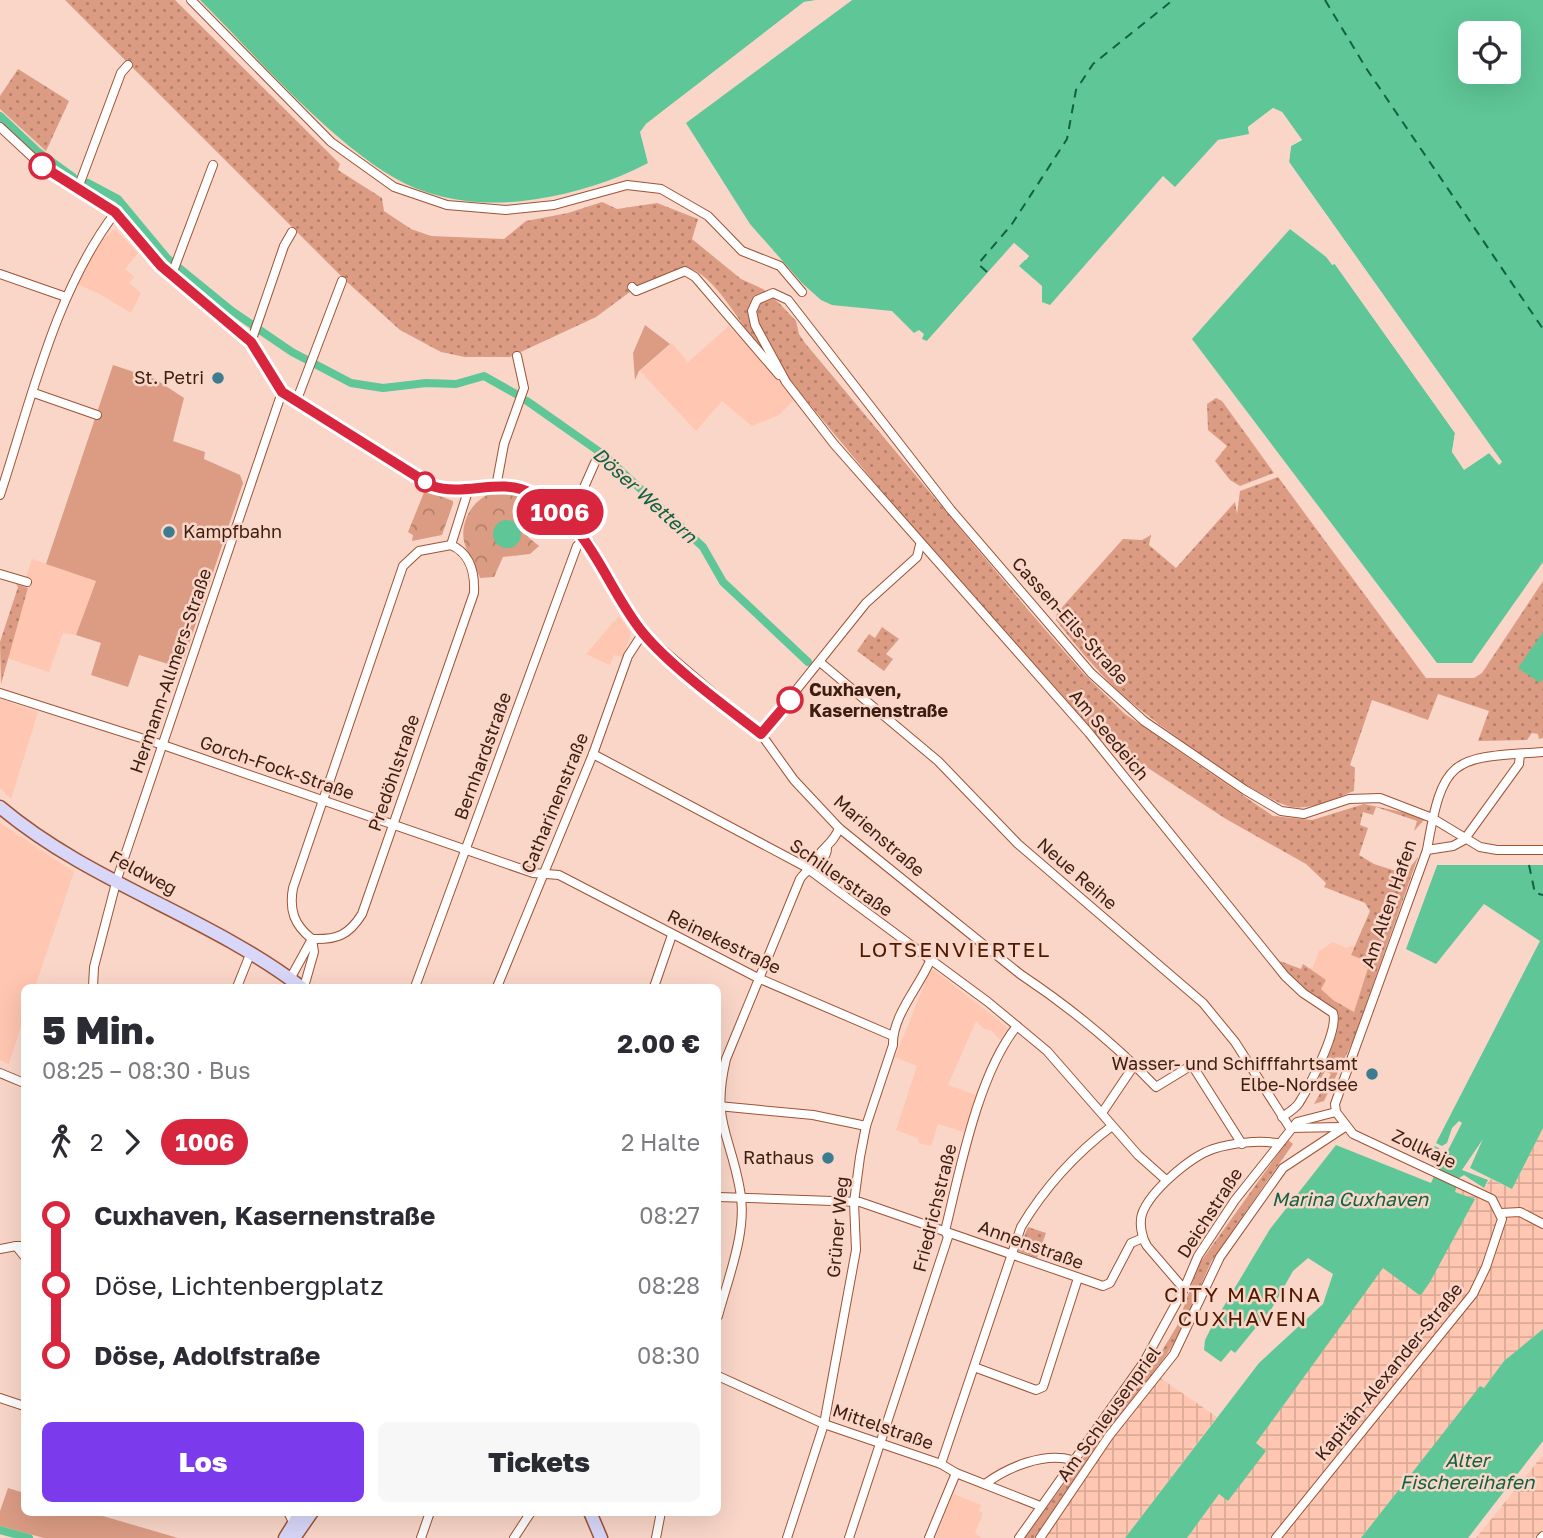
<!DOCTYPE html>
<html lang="de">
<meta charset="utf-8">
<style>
:root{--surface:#fff;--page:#f7f7f7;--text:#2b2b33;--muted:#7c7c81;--accent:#7c3aed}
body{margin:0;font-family:"Golos Text",sans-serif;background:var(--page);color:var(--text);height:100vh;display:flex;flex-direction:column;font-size:26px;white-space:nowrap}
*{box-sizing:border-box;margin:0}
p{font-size:23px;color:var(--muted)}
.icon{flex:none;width:38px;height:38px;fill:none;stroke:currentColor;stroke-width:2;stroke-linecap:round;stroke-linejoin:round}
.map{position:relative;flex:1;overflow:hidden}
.panel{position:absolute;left:21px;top:984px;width:700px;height:532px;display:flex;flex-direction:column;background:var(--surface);border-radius:10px;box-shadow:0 7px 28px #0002}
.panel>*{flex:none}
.badge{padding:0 14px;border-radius:23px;font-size:24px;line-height:46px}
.controls{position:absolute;left:1458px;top:21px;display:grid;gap:14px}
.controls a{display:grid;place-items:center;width:63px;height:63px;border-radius:10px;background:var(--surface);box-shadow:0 7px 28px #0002;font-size:35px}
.map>.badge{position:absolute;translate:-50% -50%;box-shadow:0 0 0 4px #fff}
.legs{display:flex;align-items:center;gap:10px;height:77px;padding:0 21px;font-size:23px}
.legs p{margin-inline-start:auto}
.overview{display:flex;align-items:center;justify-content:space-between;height:119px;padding:0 21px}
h1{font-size:38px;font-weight:800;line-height:52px}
.primary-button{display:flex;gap:14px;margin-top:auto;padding:14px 21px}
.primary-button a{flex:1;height:80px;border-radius:10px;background:var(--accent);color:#fff;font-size:28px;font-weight:800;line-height:80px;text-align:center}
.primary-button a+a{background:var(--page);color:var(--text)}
ul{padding:0 21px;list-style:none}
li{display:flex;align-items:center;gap:24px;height:70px;font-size:26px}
li i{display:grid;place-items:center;width:10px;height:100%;margin:0 9px;background:currentColor}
li i::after{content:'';width:18px;height:18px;margin:-9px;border:5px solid;border-radius:50%;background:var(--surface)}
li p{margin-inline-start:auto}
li:first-child i{background:linear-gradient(#0000 50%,currentColor 0)}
li:last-child i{background:linear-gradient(currentColor 50%,#0000 0)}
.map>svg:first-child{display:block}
.built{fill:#ffc6b1}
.industrial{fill:url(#industrial-grid)}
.grass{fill:url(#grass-dots)}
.park{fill:url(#park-crowns)}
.garden{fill:#dc9c84}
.water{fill:#5ec697;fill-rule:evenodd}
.pier{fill:#f9d6c8}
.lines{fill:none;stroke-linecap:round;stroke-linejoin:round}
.canal{stroke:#5ec697;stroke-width:8}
.ferry{stroke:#116243;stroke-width:2;stroke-dasharray:9 7;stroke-linecap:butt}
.street-casing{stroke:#9e5335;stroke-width:10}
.secondary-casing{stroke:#9e5335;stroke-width:15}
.street{stroke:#fff;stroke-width:8}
.secondary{stroke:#d8d7f9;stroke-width:12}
.line-1-casing{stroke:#fff;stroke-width:16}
.line-1{stroke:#d7263d;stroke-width:10}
.stop-1-dot{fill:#fff;stroke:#d7263d;stroke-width:3.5}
.poi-dot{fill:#3d7c90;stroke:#f9d6c8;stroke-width:2.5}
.labels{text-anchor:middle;stroke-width:5;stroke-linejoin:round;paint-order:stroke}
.poi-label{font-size:18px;fill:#3d1d10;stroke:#f9d6c8;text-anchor:end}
.street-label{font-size:18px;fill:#3d1d10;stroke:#f9d6c8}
.stop-label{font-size:18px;font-weight:bold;fill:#3d1d10;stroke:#f9d6c8;text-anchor:start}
.water-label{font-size:19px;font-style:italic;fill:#116243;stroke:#f9d6c8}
.quarter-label{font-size:21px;letter-spacing:2px;fill:#4e1901;stroke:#f9d6c8}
</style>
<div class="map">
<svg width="1543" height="1538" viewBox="0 0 1543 1538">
<defs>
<pattern id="industrial-grid" width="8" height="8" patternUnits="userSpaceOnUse" patternTransform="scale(1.75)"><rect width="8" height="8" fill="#ffc6b1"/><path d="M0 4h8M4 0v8" fill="none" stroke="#dbaa97"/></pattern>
<pattern id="grass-dots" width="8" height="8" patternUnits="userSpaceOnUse" patternTransform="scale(1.75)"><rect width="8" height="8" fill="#dc9c84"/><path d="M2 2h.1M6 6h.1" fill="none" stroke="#b47f6b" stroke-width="1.8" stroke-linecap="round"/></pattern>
<pattern id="park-crowns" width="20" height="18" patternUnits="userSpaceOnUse" patternTransform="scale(1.75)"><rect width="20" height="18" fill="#dc9c84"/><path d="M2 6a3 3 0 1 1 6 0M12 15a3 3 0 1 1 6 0" fill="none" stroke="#b47f6b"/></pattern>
</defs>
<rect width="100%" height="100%" fill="#f9d6c8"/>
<!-- built -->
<g class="built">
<polygon points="115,229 138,253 125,269 134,277 129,283 141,293 131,313 100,294 77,284 101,241"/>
<polygon points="729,326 796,398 779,415 752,426 722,401 696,431 640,371 672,343 688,362"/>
<polygon points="32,559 96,580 76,635 63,633 49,672 7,658 28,588 30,580 26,577"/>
<polygon points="619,616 631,633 623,657 614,655 610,665 586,654"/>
<polygon points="0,699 38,712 11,799 0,788"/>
<polygon points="0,823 74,872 35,987 24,987 24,1017 9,1064 0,1060"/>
<polygon points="1333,942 1346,948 1354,945 1351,955 1364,960 1368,968 1354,1013 1332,1000 1321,988 1326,980 1308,969 1313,967 1319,951"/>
<polygon points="934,970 1008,1028 1000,1040 992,1031 984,1029 976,1021 948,1085 976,1095 964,1132 938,1124 931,1146 919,1143 918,1138 896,1130 917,1066 895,1057 930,971"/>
<polygon points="953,1494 981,1505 979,1511 983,1513 975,1533 981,1538 935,1538"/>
</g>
<!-- industrial -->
<g class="industrial">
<polygon points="1543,1128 1543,1329 1504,1361 1484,1388 1480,1387 1361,1538 1187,1538 1219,1494 1266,1451 1256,1443 1383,1267 1421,1294 1475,1199 1455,1192 1459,1178 1484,1189 1490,1179 1512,1189"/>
<polygon points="1153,1373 1217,1417 1125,1538 1034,1538"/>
<polygon points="1543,1455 1543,1538 1476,1538"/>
</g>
<!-- grass -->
<g class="grass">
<path d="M 65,0 L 175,0 L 340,164 L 338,170 L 382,198 L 384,211 L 411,229 L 431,236 L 504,239 L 526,221 L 568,213 L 602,202 L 617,209 L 657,203 L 698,219 L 692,239 L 741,279 L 763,289 L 780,304 L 796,321 L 799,334 L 805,343 L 1029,611 L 1084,674 L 1125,714 L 1273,816 L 1312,820 L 1364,804 L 1421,816 L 1424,820 L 1414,831 L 1417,821 L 1376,807 L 1373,815 L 1363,812 L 1360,825 L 1368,828 L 1359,855 L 1374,864 L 1405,874 L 1418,857 L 1353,1041 L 1324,1101 L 1314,1104 L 1331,1074 L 1325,1071 L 1321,1078 L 1316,1076 L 1338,1016 C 1330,997 1292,990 1280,961 L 1301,969 L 1303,964 L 1326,980 L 1321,989 L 1333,1000 L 1354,1012 L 1368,968 L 1364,966 L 1364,960 L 1351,955 L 1370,911 L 1365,903 L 1324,887 L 1326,883 L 1306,864 L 1226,819 L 1102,738 L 1099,740 L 935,555 L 792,383 C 786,378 778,372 772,366 C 751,343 717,273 687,268 L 638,286 L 596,317 L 510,357 L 465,357 L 441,352 L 400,330 L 347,282 Z"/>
<polygon points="18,69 69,101 46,151 0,109 0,96"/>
<polygon points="1216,398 1222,401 1274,473 1240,486 1230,480 1215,461 1227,446 1208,430 1207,404"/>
<path d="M 1278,477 L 1426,678 L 1474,678 L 1482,673 L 1543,581 L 1543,738 L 1539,739 L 1538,734 L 1532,733 L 1527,740 L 1478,741 L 1489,711 L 1438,694 L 1428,720 L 1372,700 L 1350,765 L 1355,768 L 1354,791 C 1335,798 1313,810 1292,807 C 1261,802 1142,714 1116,689 C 1096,670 1073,642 1056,620 L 1057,613 L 1123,539 L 1142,540 L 1151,535 L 1149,545 L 1176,568 L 1235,502 L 1237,514 L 1240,491 Z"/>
<polygon points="16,584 28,588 1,684 0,642 18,587"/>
<polygon points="882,627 899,639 886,654 893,659 884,671 857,651 869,634 875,638"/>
<polygon points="1288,1140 1293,1144 1211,1262 1180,1333 1167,1354 1034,1538 1024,1538 1157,1359 1177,1326 1199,1264"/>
<polygon points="1028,1227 1046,1233 1037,1258 1018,1251"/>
</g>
<!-- park -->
<g class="park">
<polygon points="425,490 453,501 453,504 442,535 412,541 413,535 408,532"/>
<path d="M 501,491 L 529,499 L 519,517 L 529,538 L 539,546 L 530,554 L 503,557 L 494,577 L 480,578 C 476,567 470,558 466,548 C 456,523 475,493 501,491 Z"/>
</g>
<!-- garden -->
<g class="garden">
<polygon points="645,325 670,344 639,371 635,380 633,353"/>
<polygon points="113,365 155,379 184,398 173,441 205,452 204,459 240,475 243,483 181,668 139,655 128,687 91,675 101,643 76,635 96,581 46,564"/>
<polygon points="8,1488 24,1493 24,1512 89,1512 178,1538 44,1538 0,1526 0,1511"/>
</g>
<!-- water -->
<g class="water">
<path d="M 200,0 L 816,0 L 804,2 L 646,124 L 641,132 L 648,163 C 614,181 575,193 537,199 C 500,205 462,204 426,192 C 351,168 258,57 200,0 Z"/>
<path d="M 852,0 L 1543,0 L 1543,562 L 1472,663 L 1437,663 L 1192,339 L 1290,229 L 1334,263 L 1455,433 L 1452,452 L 1465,469 L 1489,453 L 1502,462 L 1289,162 L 1291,146 L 1302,140 L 1282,112 L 1273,108 L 1248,127 L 1249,134 L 1218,140 L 1175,187 L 1163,176 L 1050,305 L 1042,302 L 1042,286 L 1019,266 L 1029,256 L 1014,243 L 927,341 L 922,339 L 924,334 L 919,330 L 914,333 L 892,311 L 832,305 L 821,300 L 802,283 L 750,224 L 686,123 ZM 1470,33 L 1508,33 L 1508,72 L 1470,72 Z"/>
<circle cx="507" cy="534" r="14"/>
<polygon points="1543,632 1543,679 1540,683 1518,668"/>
<polygon points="1437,865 1543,865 1543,1128 1512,1189 1470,1168 1483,1139 1462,1170 1488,1180 1484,1188 1464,1175 1459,1178 1455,1192 1475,1199 1430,1282 1421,1295 1418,1294 1383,1268 1256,1443 1266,1451 1228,1501 1219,1494 1187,1538 1125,1538 1259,1363 1323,1304 1333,1274 1308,1258 1293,1271 1272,1308 1235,1353 1231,1350 1221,1362 1204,1350 1205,1340 1212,1326 1270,1229 1336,1145 1431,1183 1439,1165 1425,1155 1429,1147 1433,1150 1434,1146 1439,1148 1440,1156 1444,1158 1462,1123 1459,1121 1452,1128 1447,1143 1442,1146 1436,1143 1540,941 1484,904 1436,964 1406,949"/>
<polygon points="1543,1329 1543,1441 1468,1538 1361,1538 1480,1386 1484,1388 1504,1361"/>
</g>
<!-- pier -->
<g class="pier">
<polygon points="820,0 816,4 805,5 648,126 644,132 651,161 648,163 640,132 646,124 804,2"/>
<polygon points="846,0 852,0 683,124 684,120"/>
<polygon points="1273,108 1282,112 1302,140 1291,146 1289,162 1502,462 1499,465 1489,453 1464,470 1452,452 1455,433 1335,264 1332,265 1322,251 1287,227 1292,226 1337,261 1458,431 1456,451 1465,465 1489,449 1286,164 1288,145 1297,139 1280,114 1274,112 1252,128 1250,138 1248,127"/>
<polygon points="1014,243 1029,256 1026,260 1022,258 1015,266 1024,256 1014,248 927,345 927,341"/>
<polygon points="1543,861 1543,865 1437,865 1407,945 1404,944 1435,862"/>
</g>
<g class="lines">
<!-- canal -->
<g class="canal">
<polyline points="0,116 37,151 73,177"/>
<polyline points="88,183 118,199 167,258 232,311 292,352 351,383 383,388 426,383 456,384 484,376 516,394"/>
<polyline points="527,401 604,455 703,547 723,582 808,662"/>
<polyline points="0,1530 29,1538"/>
</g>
<!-- ferry -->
<g class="ferry">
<polyline points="1325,0 1366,68 1543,329"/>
<polyline points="987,272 978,264 1012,224 1067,139 1076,90 1093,64 1173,0"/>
<polyline points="1529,865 1535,893 1543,895"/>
</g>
<!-- street casing -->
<g class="street-casing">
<g id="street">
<polyline points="191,0 331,142 394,187 447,205 506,210 554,205 627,185 661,189 708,216 742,251 780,266 802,292"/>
<path d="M 0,127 L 42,166 L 115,212 L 161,266 L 251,342 L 282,392 L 432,486 L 452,491 L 496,487 L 519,488 L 552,506 L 590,543 L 643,633 L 761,734 L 794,780 L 839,828 L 1020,974 C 1068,1006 1116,1045 1156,1087 L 1192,1065 L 1242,1144"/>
<polyline points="78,188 121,73 128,65"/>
<polyline points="0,274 66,297"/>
<polyline points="172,274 213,165"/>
<polyline points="632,287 636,291 685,271 695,277 779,375"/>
<polyline points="251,342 284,246 292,232"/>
<polyline points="34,393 97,415"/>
<polyline points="296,402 342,281"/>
<polyline points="496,487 504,444 524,388 517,356"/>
<path d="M 0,495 C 31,401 55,292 115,213"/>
<polyline points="569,521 597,458"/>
<polyline points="451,545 468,491"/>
<polyline points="0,574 27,582"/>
<polyline points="821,663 938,761 1018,844 1203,1003 1235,1042 1290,1128"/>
<polyline points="0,693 163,745 533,873 559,875 758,978 893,1036"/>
<polyline points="761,734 866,603 917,557 920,545"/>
<polyline points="593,754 804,866 988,1002 1047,1051 1138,1155 1166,1180"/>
<polyline points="1427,850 1453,846 1464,840 1519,764 1520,754"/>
<path d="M 814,863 C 820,848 834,844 839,828"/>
<path d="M 312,939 C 337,940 349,935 362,914 L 474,593 C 475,573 471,554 451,545"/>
<path d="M 312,939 C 294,925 289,910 293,888 L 403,566 L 419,551 L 451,545"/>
<polyline points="290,979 312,939"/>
<polyline points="93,987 94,967 117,879 282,392"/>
<polyline points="237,987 251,952"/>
<polyline points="304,987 314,952 312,939"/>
<polyline points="415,987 577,546 586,539"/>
<polyline points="497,987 593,754 628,656 643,633"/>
<polyline points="654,987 672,935"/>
<polyline points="0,1073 24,1083"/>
<polyline points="718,1106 813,1115 866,1126"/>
<polyline points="1102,1113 1135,1064"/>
<path d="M 1282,1117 C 1288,1113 1295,1109 1299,1103 C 1309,1087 1339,1030 1333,1013 L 1303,993 L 1285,976 L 1089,733 L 834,444 L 786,382 L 755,325 L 752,311 L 757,300 L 773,293 L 788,300 L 951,510 L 1091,673 L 1144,721 L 1245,790 L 1281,811 L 1304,814 L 1349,799 L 1380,798 L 1432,818 L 1480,847 L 1497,850 L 1543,850"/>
<polyline points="1290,1128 1342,1127"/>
<polyline points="718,1197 860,1202 1103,1286 1110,1283 1131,1243 1143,1238"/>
<polyline points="1501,1213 1520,1212 1543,1224"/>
<polyline points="24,1246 16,1246 24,1256"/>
<polyline points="0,1249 16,1246"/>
<path d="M 1184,1289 L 1147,1246 C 1142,1238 1139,1224 1142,1214 C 1150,1191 1190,1157 1213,1149 C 1232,1143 1258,1140 1277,1143"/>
<path d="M 718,1316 C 728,1278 748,1230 740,1190 C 730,1133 711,1122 726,1059 L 800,879 C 808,866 827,863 827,848"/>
<polyline points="974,1367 1036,1390 1043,1387 1078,1278"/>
<polyline points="718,1376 824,1424 941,1464 956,1473 1040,1506"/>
<polyline points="0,1398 24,1406"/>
<path d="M 941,1464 L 1021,1227 C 1045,1187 1075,1154 1112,1126"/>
<path d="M 985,1484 C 1008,1467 1044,1452 1072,1460"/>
<polyline points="288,1512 295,1526"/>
<polyline points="421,1538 430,1512"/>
<polyline points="514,1538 531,1512"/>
<polyline points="656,1538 661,1512"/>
<path d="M 787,1538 L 824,1424 L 856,1250 L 854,1202 L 860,1157 L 866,1126 L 893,1045 C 892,1016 919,987 930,961"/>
<path d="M 849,1538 L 948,1237 L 945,1231 C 960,1170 978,1074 1017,1026"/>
<polyline points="929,1538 956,1473"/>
<polyline points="1019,1538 1144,1362 1184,1289 1198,1256 1235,1200 1297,1122 1336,1112"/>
<polyline points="1040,1538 1109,1436 1174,1354 1220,1257 1283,1168 1345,1127"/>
<path d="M 1276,1538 L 1473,1294 L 1486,1267 L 1502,1219 L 1492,1199 L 1353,1134 L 1336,1112 L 1335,1104 L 1427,850 C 1443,755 1453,758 1543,752"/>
<polyline points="1541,1538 1543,1536"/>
</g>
</g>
<!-- secondary casing -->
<g class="secondary-casing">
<g id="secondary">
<path d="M 0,807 C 90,883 208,916 301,987"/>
<polyline points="590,1512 601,1538"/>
<polyline points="285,1538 301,1512"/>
<polyline points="294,1538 312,1512"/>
</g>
</g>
<!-- street -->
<use href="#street" class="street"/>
<!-- secondary -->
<use href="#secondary" class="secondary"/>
</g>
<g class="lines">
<!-- line-1 casing -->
<g class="line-1-casing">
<path id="line-1" d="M 42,166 L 115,212 L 161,266 L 251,342 L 282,392 L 432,486 C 465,497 500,477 531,493 C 591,522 604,585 643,633 C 670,666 726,707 761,734 L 790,700"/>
</g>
<!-- line-1 -->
<use href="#line-1" class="line-1"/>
</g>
<!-- markers -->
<g class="stop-1-dot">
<circle cx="42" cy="166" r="12"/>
<circle cx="425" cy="482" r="9"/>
<circle cx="790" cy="700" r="12"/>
</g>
<g class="poi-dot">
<circle cx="218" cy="378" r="7"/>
<circle cx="169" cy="532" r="7"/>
<circle cx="1372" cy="1074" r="7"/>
<circle cx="828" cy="1158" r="7"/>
</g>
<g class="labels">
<!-- poi labels -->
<g class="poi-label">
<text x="204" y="384">St. Petri</text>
<text x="183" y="538" text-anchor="start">Kampfbahn</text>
<text x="1358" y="1070">Wasser- und Schifffahrtsamt<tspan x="1358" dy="21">Elbe-Nordsee</tspan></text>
<text x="814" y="1164">Rathaus</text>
</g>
<!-- street labels -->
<g class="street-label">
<text transform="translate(1070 621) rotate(48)" y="6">Cassen-Eils-Straße</text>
<text transform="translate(171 671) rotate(-71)" y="6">Hermann-Allmers-Straße</text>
<text transform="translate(1109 735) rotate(50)" y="6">Am Seedeich</text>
<text transform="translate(483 756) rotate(-70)" y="6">Bernhardstraße</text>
<text transform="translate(277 768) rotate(19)" y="6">Gorch-Fock-Straße</text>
<text transform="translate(394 773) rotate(-71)" y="6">Predöhlstraße</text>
<text transform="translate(555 803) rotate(-68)" y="6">Catharinenstraße</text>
<text transform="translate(879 836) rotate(41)" y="6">Marienstraße</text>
<text transform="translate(143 873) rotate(28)" y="6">Feldweg</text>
<text transform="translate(1077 874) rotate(41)" y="6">Neue Reihe</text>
<text transform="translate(841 878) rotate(35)" y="6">Schillerstraße</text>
<text transform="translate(1389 904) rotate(-71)" y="6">Am Alten Hafen</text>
<text transform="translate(724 942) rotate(26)" y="6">Reinekestraße</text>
<text transform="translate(1424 1149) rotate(25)" y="6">Zollkaje</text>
<text transform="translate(935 1208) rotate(-76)" y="6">Friedrichstraße</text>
<text transform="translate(1210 1213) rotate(-57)" y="6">Deichstraße</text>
<text transform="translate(838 1227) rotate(-85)" y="6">Grüner Weg</text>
<text transform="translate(1031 1245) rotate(20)" y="6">Annenstraße</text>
<text transform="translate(1389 1372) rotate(-51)" y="6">Kapitän-Alexander-Straße</text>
<text transform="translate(1109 1414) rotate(-54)" y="6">Am Schleusenpriel</text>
<text transform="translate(883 1427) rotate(19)" y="6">Mittelstraße</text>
</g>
<!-- stop labels -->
<g class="stop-label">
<text x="809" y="696">Cuxhaven,<tspan x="809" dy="21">Kasernenstraße</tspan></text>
</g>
<!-- water labels -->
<g class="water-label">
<text transform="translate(645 495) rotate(42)" y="7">Döser Wettern</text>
<text x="1350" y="1206">Marina Cuxhaven</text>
<text x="1467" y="1467">Alter<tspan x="1467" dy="22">Fischereihafen</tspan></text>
</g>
<!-- quarter labels -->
<g class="quarter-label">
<text x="955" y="957">LOTSENVIERTEL</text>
<text x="1243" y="1302">CITY MARINA<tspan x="1243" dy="24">CUXHAVEN</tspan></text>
</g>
</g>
</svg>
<div class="controls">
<a><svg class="icon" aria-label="locate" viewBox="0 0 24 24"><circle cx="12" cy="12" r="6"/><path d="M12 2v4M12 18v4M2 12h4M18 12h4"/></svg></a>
</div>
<b class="badge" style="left:560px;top:512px;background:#d7263d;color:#fff">1006</b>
<section class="panel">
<div class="overview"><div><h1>5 Min.</h1><p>08:25 – 08:30 · Bus</p></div><b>2.00 €</b></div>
<div class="legs"><svg class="icon" aria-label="walk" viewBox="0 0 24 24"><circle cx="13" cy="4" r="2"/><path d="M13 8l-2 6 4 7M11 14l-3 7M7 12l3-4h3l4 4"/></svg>2<svg class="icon" aria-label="forward" viewBox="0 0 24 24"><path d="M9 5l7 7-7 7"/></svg><b class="badge" style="background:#d7263d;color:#fff">1006</b><p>2 Halte</p></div>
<ul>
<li><i style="color:#d7263d"></i><b>Cuxhaven, Kasernenstraße</b><p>08:27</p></li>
<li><i style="color:#d7263d"></i><span>Döse, Lichtenbergplatz</span><p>08:28</p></li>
<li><i style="color:#d7263d"></i><b>Döse, Adolfstraße</b><p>08:30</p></li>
</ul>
<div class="primary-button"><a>Los</a><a>Tickets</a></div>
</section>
</div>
